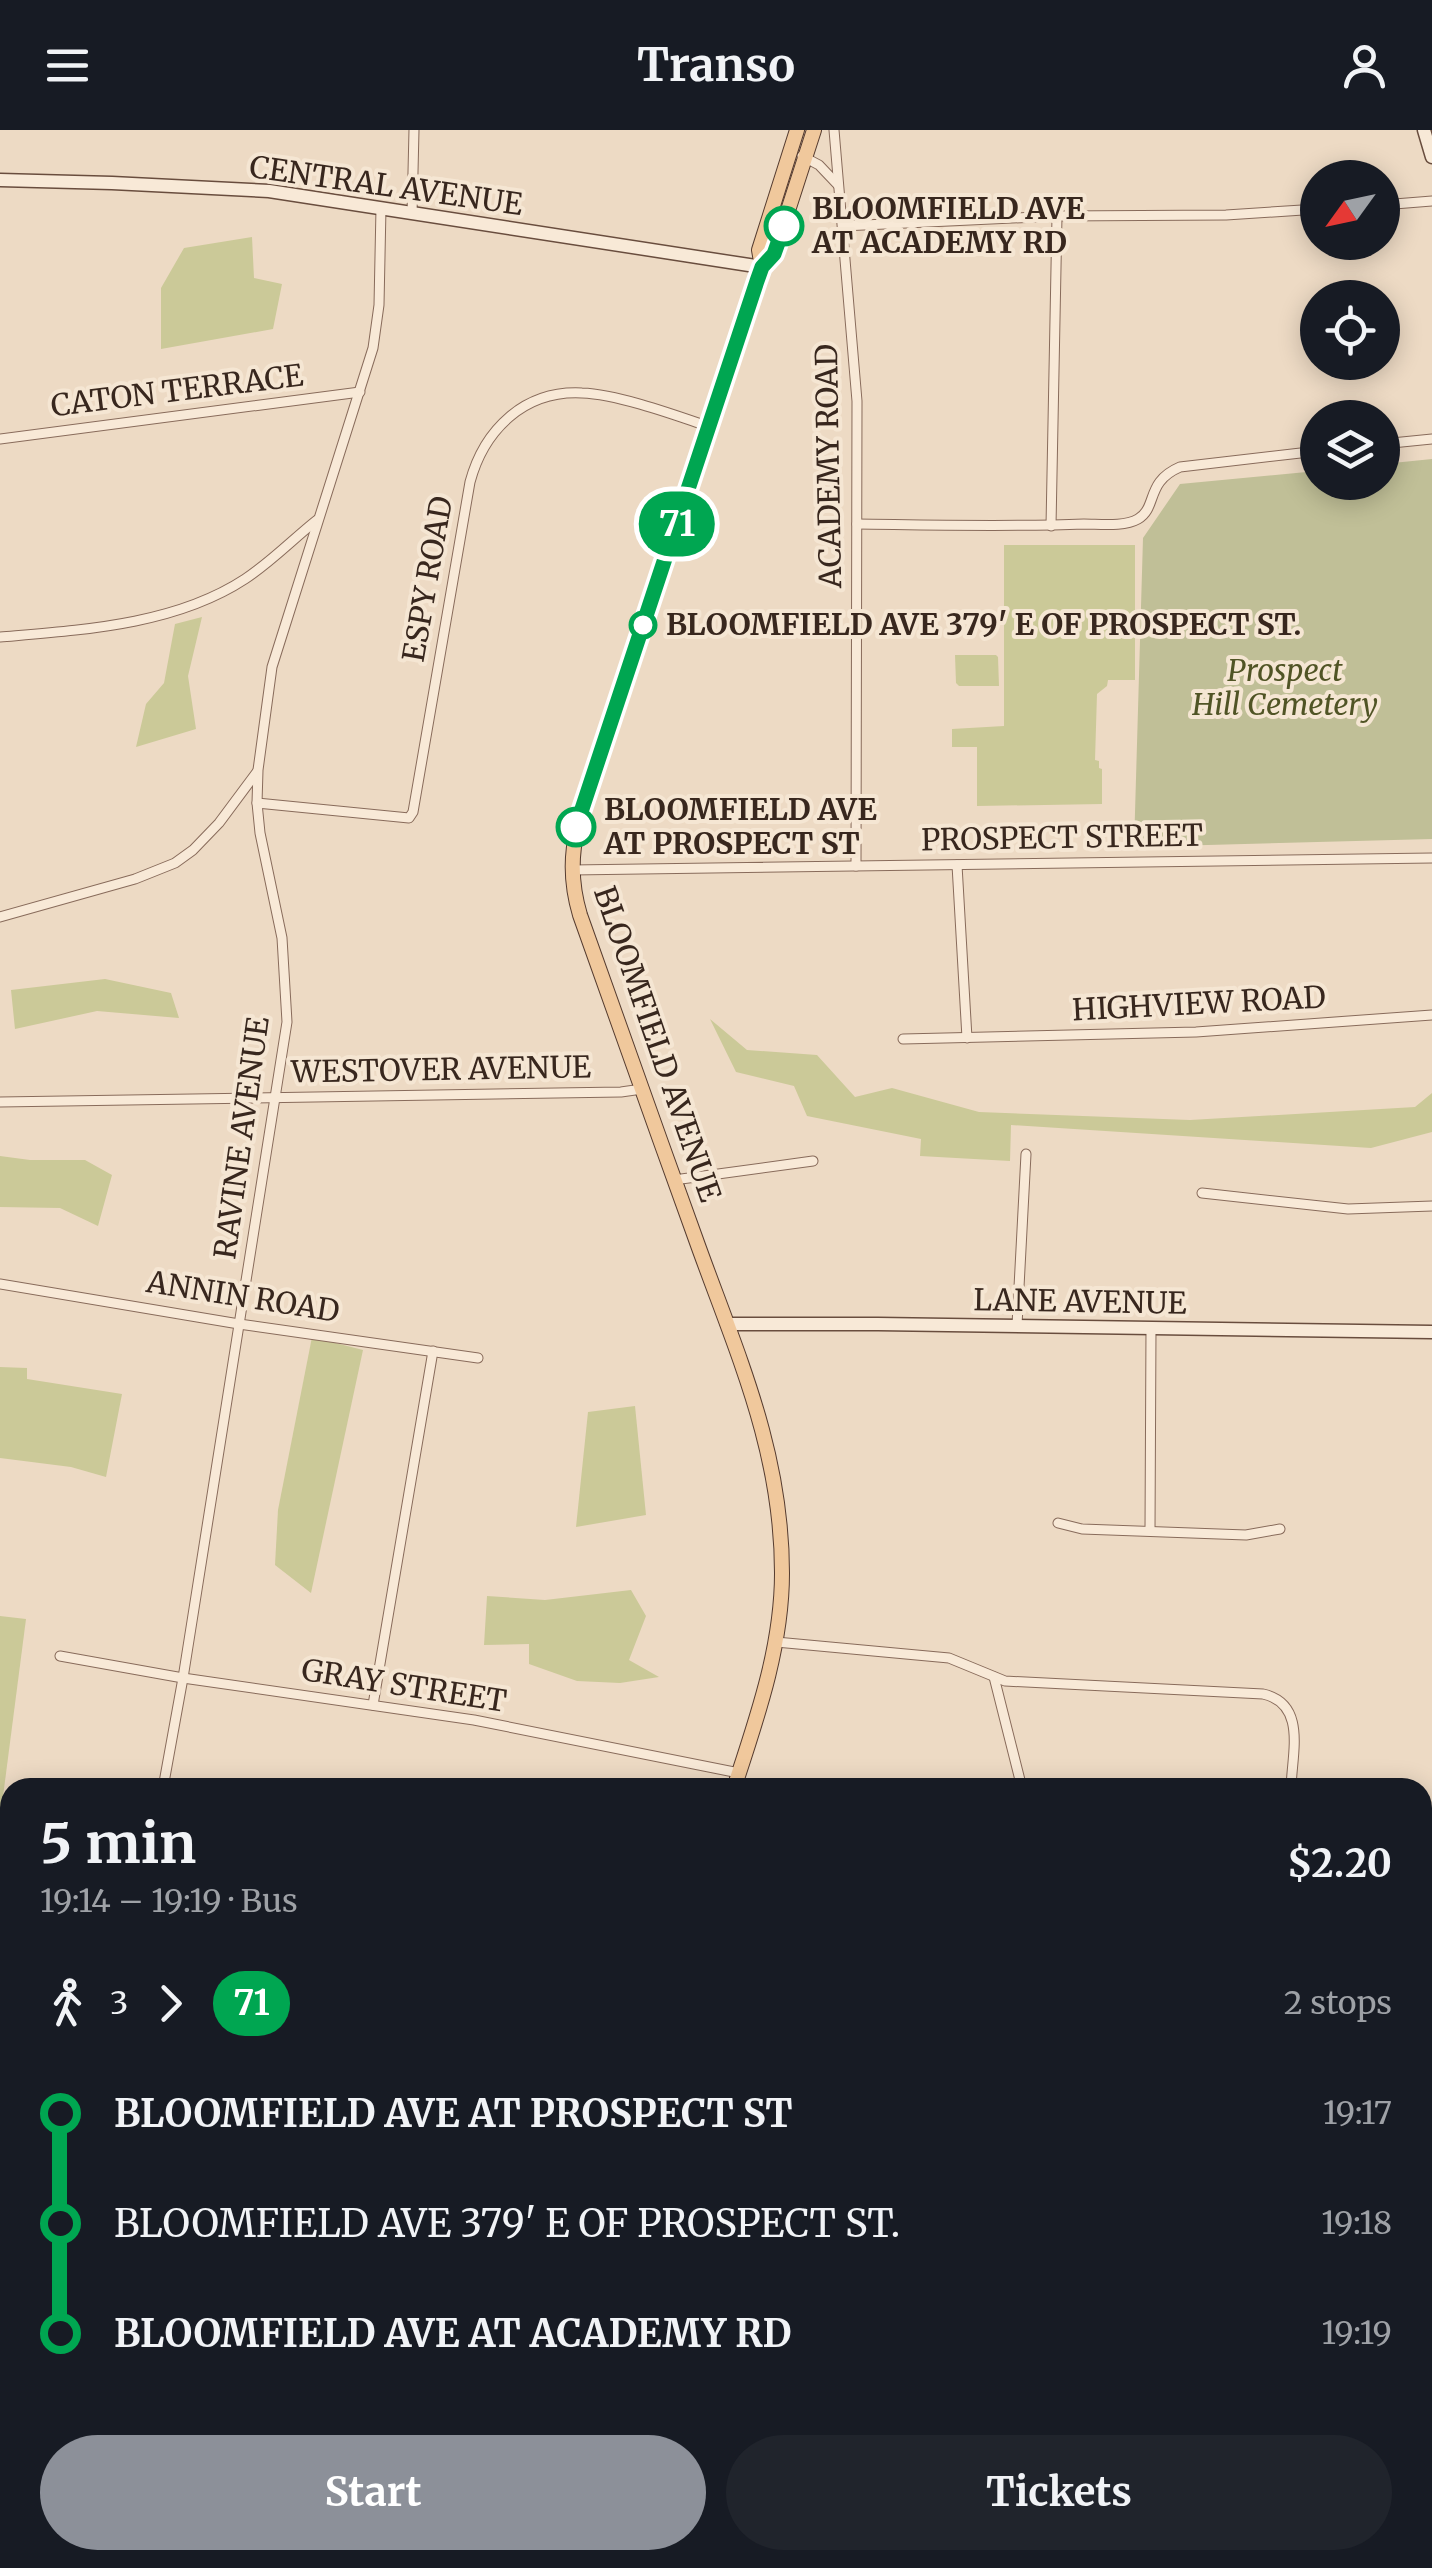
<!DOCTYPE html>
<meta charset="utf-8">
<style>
:root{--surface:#171b24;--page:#20242c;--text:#f1f3f6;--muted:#9ea1a6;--accent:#8c9099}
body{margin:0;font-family:Merriweather,serif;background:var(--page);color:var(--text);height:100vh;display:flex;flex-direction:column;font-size:38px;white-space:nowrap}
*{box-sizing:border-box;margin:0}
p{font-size:32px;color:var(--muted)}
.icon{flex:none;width:55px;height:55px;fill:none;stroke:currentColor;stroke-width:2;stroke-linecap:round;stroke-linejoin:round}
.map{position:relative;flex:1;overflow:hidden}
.sheet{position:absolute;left:0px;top:1648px;width:1432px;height:792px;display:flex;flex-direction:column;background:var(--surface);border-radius:30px 30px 0 0;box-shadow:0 5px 25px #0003}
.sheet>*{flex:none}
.badge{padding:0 20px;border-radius:32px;font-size:35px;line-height:65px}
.needle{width:65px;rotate:237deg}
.fabs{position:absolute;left:1300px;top:30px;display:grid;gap:20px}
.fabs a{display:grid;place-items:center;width:100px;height:100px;border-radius:50%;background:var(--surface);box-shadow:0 5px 25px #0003;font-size:50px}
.map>.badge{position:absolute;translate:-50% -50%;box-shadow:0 0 0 5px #fff}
.legs{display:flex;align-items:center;gap:15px;height:110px;padding:0 40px;font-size:32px}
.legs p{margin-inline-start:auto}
.head{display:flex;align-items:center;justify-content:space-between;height:170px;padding:0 40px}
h1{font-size:55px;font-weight:700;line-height:75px}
.action{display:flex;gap:20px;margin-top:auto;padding:20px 40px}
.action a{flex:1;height:115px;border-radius:60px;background:var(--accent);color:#fff;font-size:40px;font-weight:700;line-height:115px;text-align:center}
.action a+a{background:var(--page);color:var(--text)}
ul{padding:0 40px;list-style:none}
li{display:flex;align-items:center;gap:35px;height:110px;font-size:38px}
li i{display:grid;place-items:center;width:15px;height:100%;margin:0 12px;background:currentColor}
li i::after{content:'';width:25px;height:25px;margin:-12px;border:8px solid;border-radius:50%;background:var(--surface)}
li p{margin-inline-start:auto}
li:first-child i{background:linear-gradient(#0000 50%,currentColor 0)}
li:last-child i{background:linear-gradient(currentColor 50%,#0000 0)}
header{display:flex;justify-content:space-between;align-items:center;height:130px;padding:0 40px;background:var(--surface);font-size:45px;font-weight:700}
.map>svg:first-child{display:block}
.green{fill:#cbc998}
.cemetery{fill:#c0bf97}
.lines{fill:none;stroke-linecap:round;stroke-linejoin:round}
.street-casing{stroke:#886b5b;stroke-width:11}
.secondary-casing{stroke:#694d3e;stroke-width:15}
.primary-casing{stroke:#553b2f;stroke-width:16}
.street{stroke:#f8e9d7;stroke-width:9}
.secondary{stroke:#f8e9d7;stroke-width:12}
.primary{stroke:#f0c89c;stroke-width:14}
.line-1-casing{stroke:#fff;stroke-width:22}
.line-1{stroke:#00a651;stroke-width:15}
.stop-1-dot{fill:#fff;stroke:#00a651;stroke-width:5}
.labels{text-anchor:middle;stroke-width:8;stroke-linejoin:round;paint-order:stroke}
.street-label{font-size:30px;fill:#38271e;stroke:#f5e6d3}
.stop-label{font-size:30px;font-weight:bold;fill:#38271e;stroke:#f5e6d3;text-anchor:start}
.park-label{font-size:30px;font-style:italic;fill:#505425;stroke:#f5e6d3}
</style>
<header><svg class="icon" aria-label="menu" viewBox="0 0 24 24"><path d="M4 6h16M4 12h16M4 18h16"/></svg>Transo<svg class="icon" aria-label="person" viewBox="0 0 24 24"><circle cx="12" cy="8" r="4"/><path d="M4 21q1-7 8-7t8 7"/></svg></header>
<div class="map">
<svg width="1432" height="2438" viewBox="0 0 1432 2438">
<rect width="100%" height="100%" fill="#eddac4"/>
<!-- green -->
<g class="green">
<polygon points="252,107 254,148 282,154 273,199 161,219 161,158 184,118"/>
<polygon points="1004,415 1135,415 1135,550 1108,550 1107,556 1097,564 1095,630 1099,631 1099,638 1102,639 1102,674 977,676 977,617 952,617 952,599 1004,596"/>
<polygon points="202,487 188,546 196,599 136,617 146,574 164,553 175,494"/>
<polygon points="955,525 996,525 998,527 999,556 959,556 956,553"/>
<polygon points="105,849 171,863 179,888 97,881 15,899 11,860"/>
<polygon points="710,889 747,920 817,925 855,967 892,958 979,982 1190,990 1415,977 1432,963 1432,1002 1371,1018 1011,995 1010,1031 920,1026 921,1009 807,986 794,956 736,942"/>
<polygon points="0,1026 30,1030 85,1030 112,1045 98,1096 60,1078 0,1077"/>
<polygon points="312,1207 363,1220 311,1463 275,1435 278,1380"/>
<polygon points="0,1237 27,1238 27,1249 122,1264 106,1347 71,1337 0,1328"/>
<polygon points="635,1276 646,1385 576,1397 588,1282"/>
<polygon points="631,1460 646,1486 629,1530 659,1547 620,1553 577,1551 529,1534 529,1514 484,1515 487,1466 545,1470"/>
<polygon points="0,1486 26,1489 1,1682 0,1682"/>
<polygon points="1036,2430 1344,2430 1351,2431 1354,2438 1051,2438"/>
</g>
<!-- cemetery -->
<polygon class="cemetery" points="1432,329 1432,709 1134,717 1143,408 1180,354 1317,341 1318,352 1382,352 1383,334"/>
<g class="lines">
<!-- street casing -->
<g class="street-casing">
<g id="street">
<polyline points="834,0 857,271 856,736"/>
<polyline points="802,26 819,35 838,55"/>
<polyline points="1382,75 1432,71"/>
<polyline points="412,84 414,0"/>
<polyline points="843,96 1057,86 1226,85 1318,79"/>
<polyline points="0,309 360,262"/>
<polyline points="1382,314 1432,309"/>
<path d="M 857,394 C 932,395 1008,397 1084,394 C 1100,394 1124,397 1138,389 C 1158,377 1145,352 1180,337 L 1318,321"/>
<polyline points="1051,396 1057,86"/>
<path d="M 0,507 C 82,500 175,495 245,449 C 271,432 293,409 317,390"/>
<path d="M 257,673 L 409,688 L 413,682 L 470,352 C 484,300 524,260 582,263 C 617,264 675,285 710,297"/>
<polyline points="957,735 967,908"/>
<polyline points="572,740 1432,728"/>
<polyline points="0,787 135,749 175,733 193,720 219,693 257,642"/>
<polyline points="903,909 1196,902 1432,885"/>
<polyline points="0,972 621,962 642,959"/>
<polyline points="674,1050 813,1031"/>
<polyline points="1202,1063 1348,1079 1432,1076"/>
<polyline points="0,1154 239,1194 478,1228"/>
<polyline points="1017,1195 1026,1024"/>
<polyline points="1058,1393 1082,1399 1246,1405 1280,1399"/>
<polyline points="1150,1400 1151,1198"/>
<path d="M 776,1512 L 949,1528 L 1005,1551 L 1263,1564 C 1307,1574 1292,1623 1291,1658"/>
<polyline points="60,1526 183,1548 474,1590 739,1643"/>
<polyline points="994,1547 1022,1658"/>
<polyline points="373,1575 433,1221"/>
<polyline points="163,1658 183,1548 287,892 282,808 260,703 257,673 258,640 272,537 373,218 379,175 381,78"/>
<polyline points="1422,1689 1432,1689"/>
<polyline points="0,1711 10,1713"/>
<polyline points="1422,2043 1432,2043"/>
<polyline points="1422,2251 1432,2252"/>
<polyline points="1422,2379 1432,2380"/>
<polyline points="157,2438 158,2430"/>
</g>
</g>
<!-- secondary casing -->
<g class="secondary-casing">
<g id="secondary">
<polyline points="1424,0 1432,27"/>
<polyline points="0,50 112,53 269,61 762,137"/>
<polyline points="727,1194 878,1194 1432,1202"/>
<polyline points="0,2013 10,2012"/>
<polyline points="411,2438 413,2430"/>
</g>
</g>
<!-- primary casing -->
<g class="primary-casing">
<g id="primary">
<polyline points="762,137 759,120 797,0"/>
<path d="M 734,1658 C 757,1588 782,1517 782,1443 C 782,1319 736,1222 695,1107 C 656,1000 619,893 580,785 C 565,735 575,700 591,652 L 757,151 L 762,137 L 774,124 L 814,0"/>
<polyline points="643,2430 644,2438"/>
</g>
</g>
<!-- street -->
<use href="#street" class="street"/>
<!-- secondary -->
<use href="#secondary" class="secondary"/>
<!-- primary -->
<use href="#primary" class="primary"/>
</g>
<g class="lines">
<!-- line-1 casing -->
<g class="line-1-casing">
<polyline id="line-1" points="576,697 757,151 762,137 774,124 784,96"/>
</g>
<!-- line-1 -->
<use href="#line-1" class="line-1"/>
</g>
<!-- markers -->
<g class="stop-1-dot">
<circle cx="784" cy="96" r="18"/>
<circle cx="643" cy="495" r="12"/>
<circle cx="576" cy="697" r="18"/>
</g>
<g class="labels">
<!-- street labels -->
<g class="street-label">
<text transform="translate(386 56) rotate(8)" y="10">CENTRAL AVENUE</text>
<text transform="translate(177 261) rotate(-7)" y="10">CATON TERRACE</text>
<text transform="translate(829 336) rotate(-91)" y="10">ACADEMY ROAD</text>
<text transform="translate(428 449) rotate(-80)" y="10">ESPY ROAD</text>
<text transform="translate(1062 708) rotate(-1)" y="10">PROSPECT STREET</text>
<text transform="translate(1199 874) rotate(-3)" y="10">HIGHVIEW ROAD</text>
<text transform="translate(657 914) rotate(71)" y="10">BLOOMFIELD AVENUE</text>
<text transform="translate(441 940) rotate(-1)" y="10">WESTOVER AVENUE</text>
<text transform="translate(242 1008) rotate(-82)" y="10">RAVINE AVENUE</text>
<text transform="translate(243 1167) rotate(9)" y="10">ANNIN ROAD</text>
<text transform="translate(1080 1172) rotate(1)" y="10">LANE AVENUE</text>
<text transform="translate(404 1556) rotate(9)" y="10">GRAY STREET</text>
</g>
<!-- stop labels -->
<g class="stop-label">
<text x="812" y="89">BLOOMFIELD AVE<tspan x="812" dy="34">AT ACADEMY RD</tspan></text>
<text x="666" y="505">BLOOMFIELD AVE 379' E OF PROSPECT ST.</text>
<text x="604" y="690">BLOOMFIELD AVE<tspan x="604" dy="34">AT PROSPECT ST</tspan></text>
</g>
<!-- park labels -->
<g class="park-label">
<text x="1285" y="551">Prospect<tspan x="1285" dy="34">Hill Cemetery</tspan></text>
</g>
</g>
</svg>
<div class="fabs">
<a><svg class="needle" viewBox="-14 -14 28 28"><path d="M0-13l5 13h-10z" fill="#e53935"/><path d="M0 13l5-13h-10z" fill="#9ea1a6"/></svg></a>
<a><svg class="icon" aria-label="locate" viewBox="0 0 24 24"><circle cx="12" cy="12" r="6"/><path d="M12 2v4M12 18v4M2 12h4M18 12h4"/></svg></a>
<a><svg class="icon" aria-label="layers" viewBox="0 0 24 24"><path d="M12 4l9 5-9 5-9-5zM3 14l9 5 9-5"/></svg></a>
</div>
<b class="badge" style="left:677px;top:394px;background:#00a651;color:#fff">71</b>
<section class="sheet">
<div class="head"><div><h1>5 min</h1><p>19:14 – 19:19 · Bus</p></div><b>$2.20</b></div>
<div class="legs"><svg class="icon" aria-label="walk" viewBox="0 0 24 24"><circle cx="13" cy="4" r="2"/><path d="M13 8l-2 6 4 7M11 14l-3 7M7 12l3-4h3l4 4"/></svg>3<svg class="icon" aria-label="forward" viewBox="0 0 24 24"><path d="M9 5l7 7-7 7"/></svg><b class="badge" style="background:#00a651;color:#fff">71</b><p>2 stops</p></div>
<ul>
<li><i style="color:#00a651"></i><b>BLOOMFIELD AVE AT PROSPECT ST</b><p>19:17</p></li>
<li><i style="color:#00a651"></i><span>BLOOMFIELD AVE 379' E OF PROSPECT ST.</span><p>19:18</p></li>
<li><i style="color:#00a651"></i><b>BLOOMFIELD AVE AT ACADEMY RD</b><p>19:19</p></li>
</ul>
<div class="action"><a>Start</a><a>Tickets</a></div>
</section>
</div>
